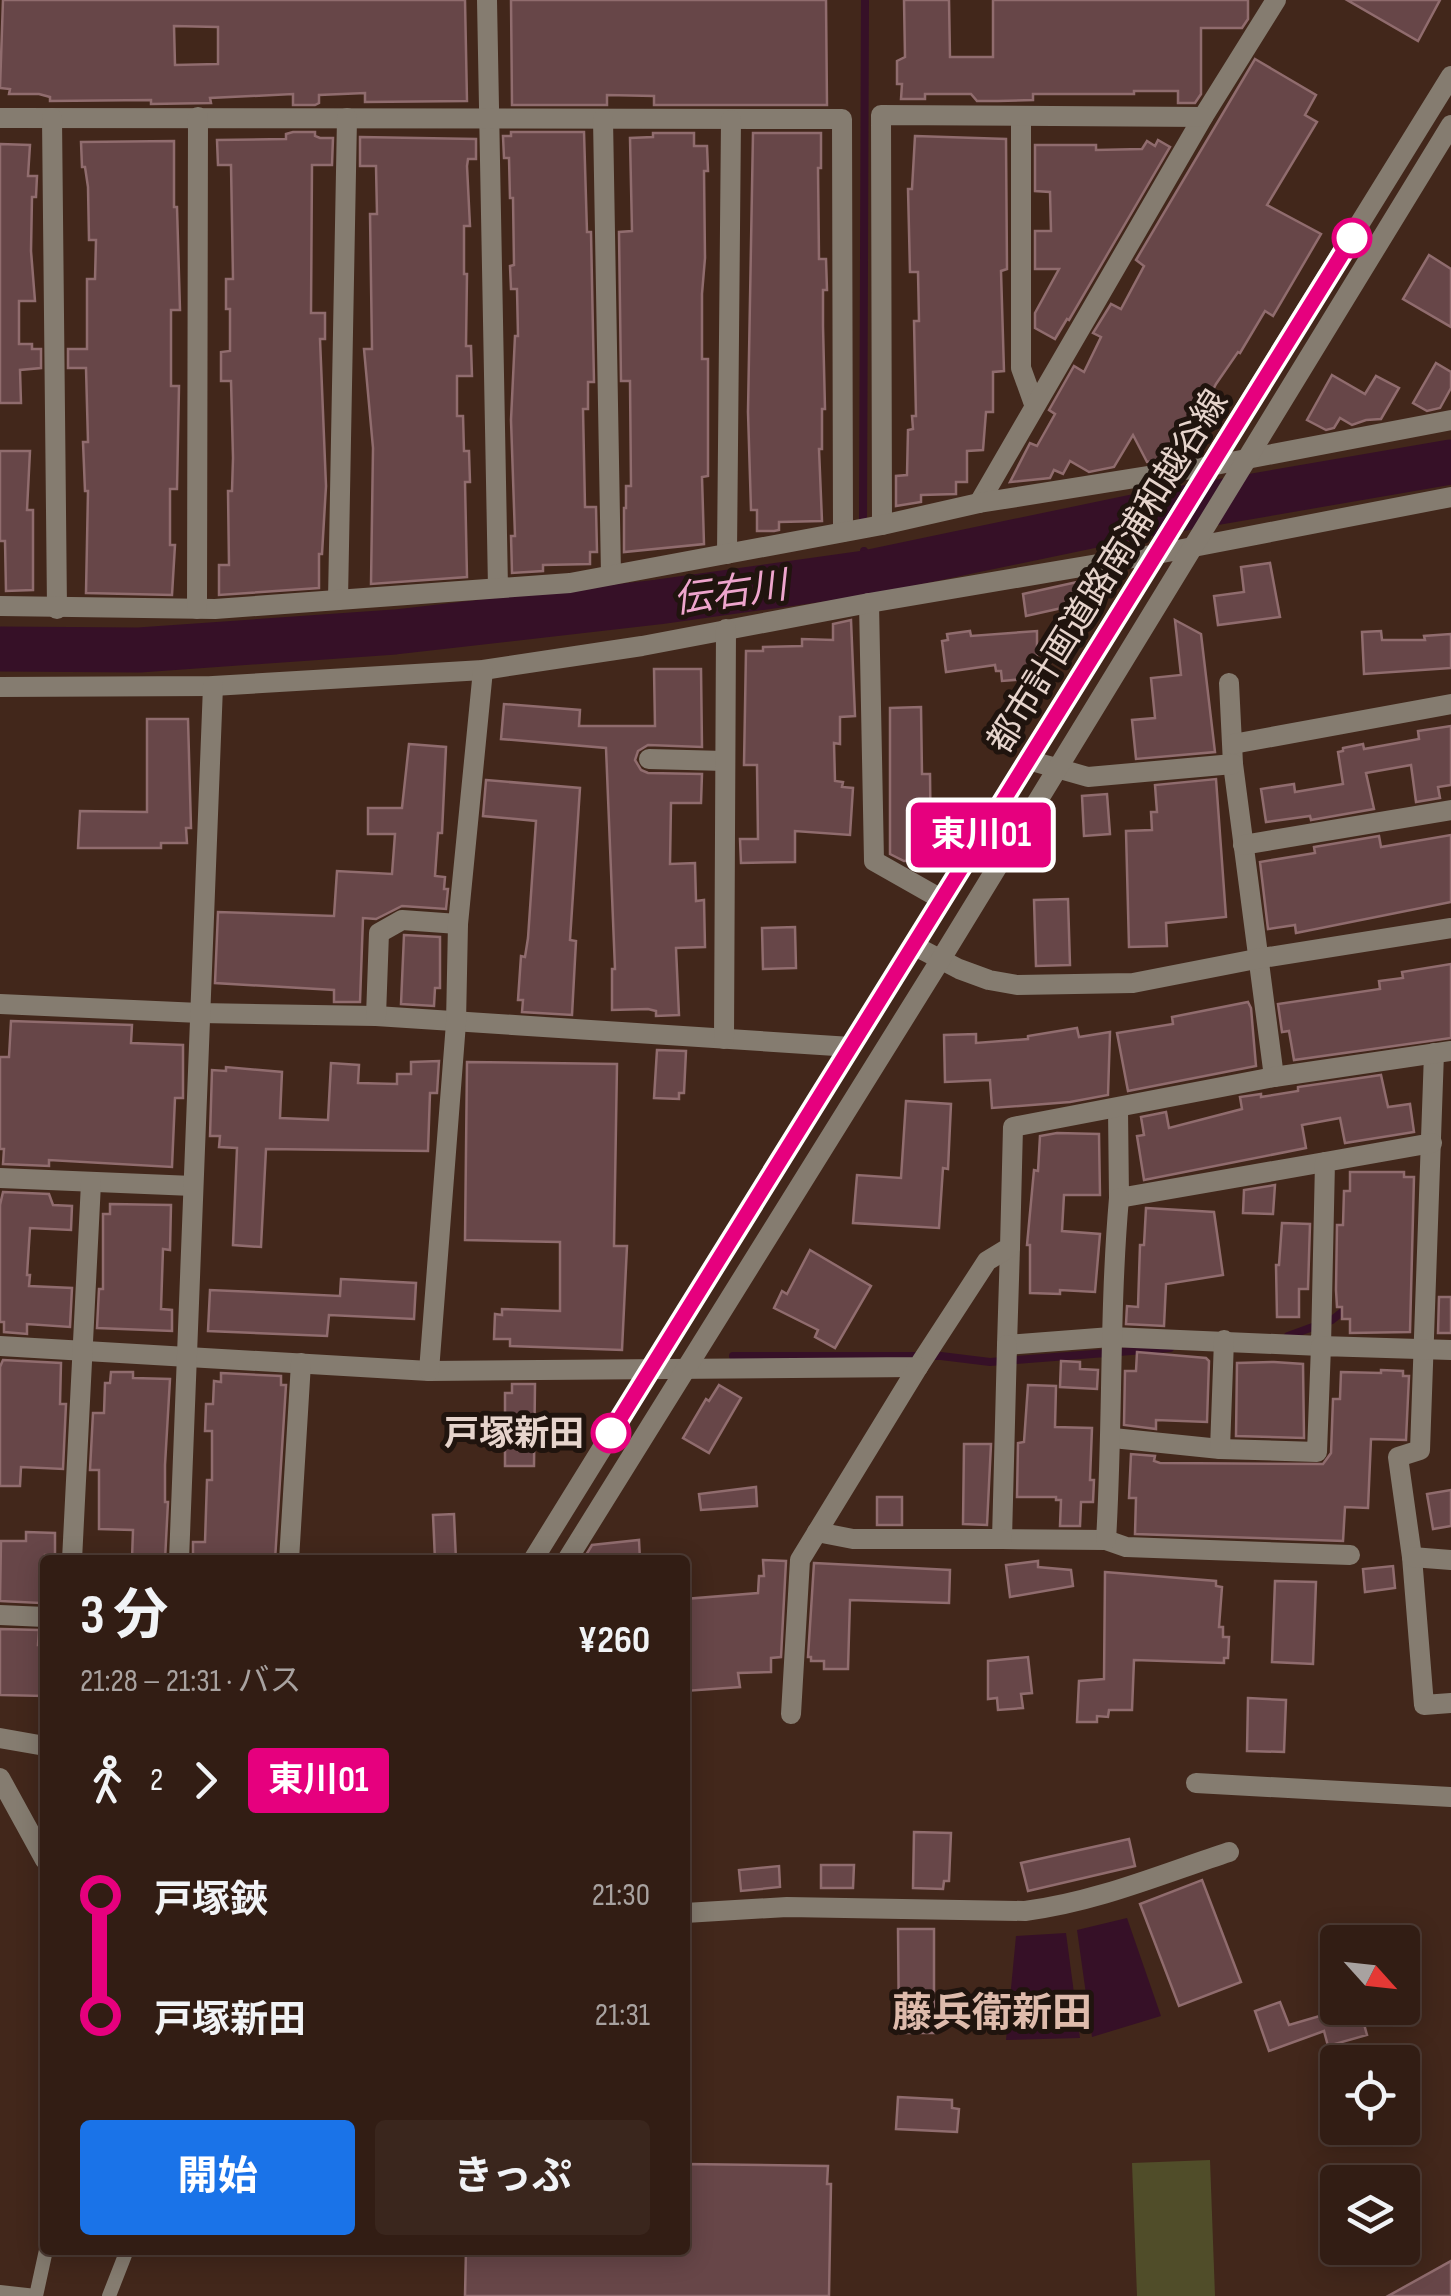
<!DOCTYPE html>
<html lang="ja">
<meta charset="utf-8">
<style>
:root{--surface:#321d14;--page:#3a261d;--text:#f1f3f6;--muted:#a8a2a0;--line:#4d3b34;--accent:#1a73e8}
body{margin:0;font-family:"Sofia Sans Condensed","Noto Sans JP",sans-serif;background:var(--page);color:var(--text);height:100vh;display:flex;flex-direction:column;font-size:38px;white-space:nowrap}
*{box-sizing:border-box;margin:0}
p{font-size:32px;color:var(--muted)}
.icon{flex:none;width:55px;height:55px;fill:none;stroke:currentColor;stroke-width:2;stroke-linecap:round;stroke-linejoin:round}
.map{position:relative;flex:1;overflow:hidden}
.drawer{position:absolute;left:40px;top:1555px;width:650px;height:700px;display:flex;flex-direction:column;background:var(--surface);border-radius:10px;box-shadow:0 5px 25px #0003,0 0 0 2px var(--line)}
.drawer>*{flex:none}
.badge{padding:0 20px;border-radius:8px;font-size:35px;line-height:65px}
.needle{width:65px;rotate:117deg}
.buttons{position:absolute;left:1320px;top:1925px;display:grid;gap:20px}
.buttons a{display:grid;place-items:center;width:100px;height:100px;border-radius:10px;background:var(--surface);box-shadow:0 5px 25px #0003,0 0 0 2px var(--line);font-size:50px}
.map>.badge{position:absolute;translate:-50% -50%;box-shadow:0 0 0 5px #fff}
.legs{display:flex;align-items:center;gap:15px;height:110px;padding:0 40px;font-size:32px}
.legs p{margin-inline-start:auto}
.summary{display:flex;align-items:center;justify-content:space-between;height:170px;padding:0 40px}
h1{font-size:55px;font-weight:700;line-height:75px}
.primary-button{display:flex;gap:20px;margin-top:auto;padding:20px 40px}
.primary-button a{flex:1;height:115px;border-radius:10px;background:var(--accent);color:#fff;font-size:40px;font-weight:700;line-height:115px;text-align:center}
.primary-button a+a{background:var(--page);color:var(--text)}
ul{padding:0 40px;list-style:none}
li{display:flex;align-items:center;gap:35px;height:120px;font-size:38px}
li i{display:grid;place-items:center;width:15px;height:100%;margin:0 12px;background:currentColor}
li i::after{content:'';width:25px;height:25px;margin:-12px;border:8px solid;border-radius:50%;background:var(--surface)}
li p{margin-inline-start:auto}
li:first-child i{background:linear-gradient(#0000 50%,currentColor 0)}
li:last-child i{background:linear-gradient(currentColor 50%,#0000 0)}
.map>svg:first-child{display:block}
.green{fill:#504d29}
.water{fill:#361027}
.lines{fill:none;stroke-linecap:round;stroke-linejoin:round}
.stream{stroke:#361027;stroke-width:8}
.river{stroke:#361027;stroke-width:45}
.building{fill:#674648;stroke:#906c6e;stroke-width:2.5;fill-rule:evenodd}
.service{stroke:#857c70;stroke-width:14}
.minor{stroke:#857c70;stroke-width:20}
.tertiary{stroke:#857c70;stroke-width:20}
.line-1-casing{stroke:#fff;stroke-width:22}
.line-1{stroke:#e6007e;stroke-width:15}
.stop-1-dot{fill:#fff;stroke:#e6007e;stroke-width:5}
.labels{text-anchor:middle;stroke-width:10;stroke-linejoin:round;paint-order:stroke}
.street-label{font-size:35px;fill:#e6d4cc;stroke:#20140e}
.stop-label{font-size:35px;font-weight:bold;fill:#e6d4cc;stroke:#20140e;text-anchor:end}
.water-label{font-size:38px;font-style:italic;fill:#eea5cd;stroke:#20140e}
.quarter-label{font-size:40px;font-weight:bold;fill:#debbac;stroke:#20140e}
</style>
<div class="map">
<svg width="1451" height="2296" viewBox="0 0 1451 2296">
<rect width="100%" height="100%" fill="#42271b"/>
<!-- green -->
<polygon class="green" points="1210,2160 1215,2296 1137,2296 1132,2163"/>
<!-- water -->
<g class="water">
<polygon points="1127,1918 1161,2016 1092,2037 1077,1930"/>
<polygon points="1066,1933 1080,2038 1006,2040 1016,1936"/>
</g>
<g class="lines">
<!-- stream -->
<g class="stream">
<polyline points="863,521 865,0"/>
<polyline points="864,551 865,573"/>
<polyline points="1288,1336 1332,1320 1347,1308"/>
<polyline points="733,1356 941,1356 990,1362 1170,1348"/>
</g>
<!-- river -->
<polyline class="river" points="0,649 139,650 395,632 658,602 865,573 1143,515 1451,462"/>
</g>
<!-- building -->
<g class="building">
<path d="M 3,0 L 465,0 L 467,101 L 365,102 L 365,93 L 319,95 L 319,103 L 315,105 L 293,105 L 293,94 L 210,98 L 211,103 L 151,104 L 151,100 L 50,101 L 50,97 L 39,94 L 9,94 L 10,89 L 0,88 ZM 174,26 L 218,27 L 218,64 L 175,65 Z"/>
<polygon points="511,0 826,0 827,105 654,105 654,96 607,95 607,105 512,105"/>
<polygon points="904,0 949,0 950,57 993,57 993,0 1248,0 1248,19 1242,28 1201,28 1201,94 1195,103 1178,103 1178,91 1134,91 1134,94 1033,94 1033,100 998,101 977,101 971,94 925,94 925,99 901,99 902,84 897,84 897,61 905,57"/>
<polygon points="1347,0 1440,0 1418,41"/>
<polygon points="1255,59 1316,95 1305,115 1317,122 1267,205 1321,234 1273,316 1265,311 1240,353 1238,352 1216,384 1191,434 1196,437 1186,456 1147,462 1133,435 1114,467 1089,472 1070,461 1063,474 1054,470 1050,478 1010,482 1030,443 1037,446 1055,414 1049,410 1074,366 1084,372 1101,337 1093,333 1111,304 1121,309 1144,266 1136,260"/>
<polygon points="293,132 315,132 315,136 320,138 333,138 332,165 312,165 311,313 325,313 325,339 320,339 326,486 322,554 319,554 319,588 219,595 219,565 229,565 228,491 232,491 233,458 231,381 221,381 221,352 230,351 230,309 226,309 226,279 233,279 231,165 218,165 217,140 286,139 286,134"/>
<polygon points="511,132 584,132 587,232 591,232 594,382 588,382 588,409 583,409 585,507 596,507 597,552 590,552 590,564 543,565 543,571 512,573 511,536 515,536 511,420 515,336 518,336 517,289 511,289 510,266 514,265 513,198 510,198 509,158 504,158 503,136 511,136"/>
<polygon points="653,133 694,133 694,146 707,146 708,171 704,171 705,258 702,294 702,359 708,359 708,476 702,477 704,544 624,552 624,508 626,508 626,486 631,486 630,381 621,381 619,232 632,231 630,138 653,137"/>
<polygon points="753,133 821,133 821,168 818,168 819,259 826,259 827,290 823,290 823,326 825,409 822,409 822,449 819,449 822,521 779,522 779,530 774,531 757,531 757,510 751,510 748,412"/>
<polygon points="915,136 1006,139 1007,269 1001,271 1004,371 993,372 993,412 986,412 983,450 967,451 967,482 956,482 956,494 921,495 921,502 896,506 896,476 907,475 908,430 913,429 912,416 916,416 914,321 919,321 918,272 910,272 908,189 912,189"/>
<polygon points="360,137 476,139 476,159 468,159 467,166 470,226 464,226 464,274 467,274 466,346 471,346 472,376 457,376 457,416 463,416 464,451 469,451 470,482 465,482 467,577 371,584 373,448 364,349 372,349 370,214 377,214 376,166 360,166"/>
<polygon points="1158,140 1170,147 1069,320 1067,319 1055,339 1035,328 1035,313 1059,269 1035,269 1035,231 1051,231 1050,192 1035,191 1035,145 1096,145 1096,150 1142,149 1147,141 1155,146"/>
<polygon points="174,141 174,207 177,207 180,310 171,310 171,386 179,386 177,489 170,489 170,545 175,545 172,595 86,593 88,491 85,491 83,442 88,442 86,368 68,368 68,349 87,349 87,279 95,279 96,240 89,240 88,187 85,167 82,167 81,142"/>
<polygon points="0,144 30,145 28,176 37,176 36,197 32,197 31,251 35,301 19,301 19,344 32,344 32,349 41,349 41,368 20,370 21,403 0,403"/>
<polygon points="1429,255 1451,269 1451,327 1403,299"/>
<polygon points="1436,363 1451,372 1451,388 1440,408 1427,411 1413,403"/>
<polygon points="1332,375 1365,394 1376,376 1399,388 1381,419 1366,420 1352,425 1340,418 1334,428 1326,430 1307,420"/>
<polygon points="0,451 30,451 27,510 33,510 33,590 6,591 5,541 0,541"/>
<polygon points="1270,563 1280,617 1218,625 1214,596 1244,592 1241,567"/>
<polygon points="1095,578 1099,594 1093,601 1026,616 1023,594"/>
<polygon points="851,620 855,716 840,717 840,744 834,743 835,781 843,782 842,787 853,788 850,835 795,831 795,862 741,863 740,839 758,839 757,765 744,765 746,651 763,651 763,647 802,646 802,639 833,640 833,624"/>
<polygon points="1175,620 1201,634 1215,752 1136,759 1132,720 1155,718 1151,678 1181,675"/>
<polygon points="970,631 971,636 1037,631 1037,678 1002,681 1001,671 996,671 995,665 946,672 942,641 948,640 947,634"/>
<polygon points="1381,631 1382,640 1425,640 1424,636 1451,634 1451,668 1364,674 1362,632"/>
<polygon points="654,669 701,669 702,747 648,745 638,751 635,760 641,770 648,773 702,774 701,803 671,803 670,864 695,863 696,901 704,900 705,947 676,948 679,1015 656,1016 656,1011 648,1009 612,1010 612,969 615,969 606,748 501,739 504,704 580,710 579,726 655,726"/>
<polygon points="921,707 922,774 930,774 931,860 904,861 890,854 890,708"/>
<polygon points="147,719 188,719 191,828 186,828 187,843 161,843 161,848 78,848 80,811 147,812"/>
<polygon points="1451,726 1451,785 1438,787 1440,798 1416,802 1411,765 1366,773 1374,809 1311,820 1310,816 1266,822 1261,789 1294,784 1295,792 1343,784 1338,752 1343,751 1343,748 1363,744 1364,749 1419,739 1418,731"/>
<polygon points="409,744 446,747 442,833 438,833 435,876 445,877 444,889 448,889 446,909 402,906 376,919 363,918 360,1002 334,1002 334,990 215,983 218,912 334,916 337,871 392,874 395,834 368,834 368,808 402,808"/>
<polygon points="1216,779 1226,917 1166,923 1167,946 1129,947 1126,831 1152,830 1151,812 1157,812 1155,785"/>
<polygon points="486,780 580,788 570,940 576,941 572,1015 522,1012 523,1000 518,1000 521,956 525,957 528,938 536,821 483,816"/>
<polygon points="1107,794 1110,834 1084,836 1082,796"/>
<polygon points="1451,835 1451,902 1296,933 1295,925 1268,929 1260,862 1315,853 1314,847 1379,836 1381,847"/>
<polygon points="1068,899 1070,965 1036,966 1034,900"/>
<polygon points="795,927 796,968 763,969 762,928"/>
<polygon points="404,935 440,937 440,988 435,988 434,1006 401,1004"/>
<polygon points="1451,964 1451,1038 1294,1060 1289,1031 1282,1032 1278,1004 1380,989 1379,981 1403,978 1402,972"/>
<polygon points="1248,1002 1251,1008 1256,1066 1128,1091 1117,1033 1173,1024 1172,1017"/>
<polygon points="11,1021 132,1025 131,1043 183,1045 183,1098 175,1098 172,1167 49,1160 49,1166 3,1164 4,1149 0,1149 0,1057 9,1057"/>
<polygon points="1077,1028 1079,1037 1110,1032 1108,1095 1070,1102 992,1108 990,1080 945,1082 944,1035 976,1034 976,1043 1028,1039 1028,1036"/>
<polygon points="657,1050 686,1051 684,1093 679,1093 679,1099 654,1098"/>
<polygon points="439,1061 437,1093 430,1093 428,1151 266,1149 261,1247 233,1245 237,1148 219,1147 220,1136 210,1136 212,1070 226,1071 226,1067 282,1072 280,1118 328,1120 331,1063 359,1065 358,1083 397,1084 397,1074 411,1074 411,1062"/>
<polygon points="467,1062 617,1064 614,1246 627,1246 622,1350 510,1346 510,1339 494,1339 495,1314 502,1315 502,1309 560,1311 560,1242 465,1240"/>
<polygon points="1381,1075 1388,1107 1410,1104 1414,1132 1345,1143 1340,1118 1302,1125 1306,1148 1144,1180 1137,1136 1144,1135 1141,1117 1166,1112 1169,1128 1242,1109 1240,1097 1261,1094 1261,1097 1298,1091 1298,1087"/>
<polygon points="906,1101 951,1104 948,1169 943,1168 939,1228 853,1223 857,1175 901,1178"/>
<polygon points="1057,1133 1099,1134 1100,1195 1064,1195 1062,1231 1100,1234 1095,1292 1060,1290 1060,1294 1030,1293 1030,1245 1027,1245 1034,1170 1038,1171 1040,1136"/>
<polygon points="1350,1172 1404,1172 1404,1177 1414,1177 1410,1332 1350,1333 1350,1319 1342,1319 1342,1307 1337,1307 1336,1290 1337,1225 1343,1225 1344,1191 1350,1191"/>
<polygon points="1275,1185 1273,1214 1243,1213 1244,1190"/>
<polygon points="3,1192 49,1194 53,1205 72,1206 71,1230 30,1228 27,1275 30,1275 29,1286 72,1288 70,1327 27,1324 27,1334 4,1332 4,1322 0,1322 0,1205"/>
<polygon points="110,1204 171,1205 170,1250 163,1249 161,1309 172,1310 172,1331 97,1328 99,1289 103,1289 103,1214 110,1214"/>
<polygon points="1146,1208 1214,1212 1223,1275 1166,1284 1164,1326 1126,1324 1127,1306 1138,1307 1140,1245 1144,1245"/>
<polygon points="1282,1223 1310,1224 1308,1289 1299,1289 1299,1317 1277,1317 1276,1265 1279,1265"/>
<polygon points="810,1250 871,1286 835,1348 815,1337 818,1330 774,1308 782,1291 787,1294"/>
<polygon points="341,1279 416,1283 414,1319 329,1315 327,1336 208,1331 210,1290 340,1296"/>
<polygon points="1439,1297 1451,1297 1451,1333 1438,1333"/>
<polygon points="1137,1352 1206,1358 1209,1361 1207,1422 1156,1420 1156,1429 1124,1425 1125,1371 1136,1371"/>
<polygon points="3,1360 61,1363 60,1404 66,1404 63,1469 21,1467 20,1486 0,1486 0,1367"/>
<polygon points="1061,1361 1080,1362 1080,1369 1098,1370 1097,1389 1060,1387"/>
<polygon points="1274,1362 1303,1364 1304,1438 1236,1436 1237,1363"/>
<polygon points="1381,1370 1403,1371 1403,1376 1409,1376 1406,1440 1371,1439 1368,1508 1345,1507 1343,1541 1135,1534 1136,1498 1129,1498 1131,1454 1155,1456 1154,1461 1160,1463 1323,1464 1331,1453 1333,1399 1340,1399 1341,1372 1381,1373"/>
<polygon points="111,1372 133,1372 133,1378 170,1379 165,1465 165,1502 168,1502 165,1560 132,1559 133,1530 99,1529 99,1470 90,1470 93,1413 104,1413 105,1383 110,1383"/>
<polygon points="221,1373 281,1376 281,1385 286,1385 275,1560 193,1560 193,1542 205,1542 207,1480 212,1480 212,1431 205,1431 206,1404 213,1404 214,1381 221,1382"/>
<polygon points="512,1384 535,1384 534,1466 505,1466 505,1393 512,1393"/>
<polygon points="719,1385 741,1398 709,1453 683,1438 706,1399 709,1401"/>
<polygon points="1028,1385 1056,1386 1055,1427 1092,1428 1090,1480 1094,1480 1093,1502 1081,1502 1080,1526 1060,1526 1061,1500 1056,1500 1056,1497 1017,1497 1018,1443 1024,1442"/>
<polygon points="964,1444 991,1444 987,1525 963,1524"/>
<polygon points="756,1487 757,1506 701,1510 699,1494"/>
<polygon points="1451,1490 1451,1526 1433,1529 1427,1494"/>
<rect x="877" y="1497" width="25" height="28"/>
<polygon points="454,1514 456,1560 435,1560 433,1515"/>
<polygon points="26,1532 55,1533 55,1555 45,1555 45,1595 40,1595 40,1603 0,1601 1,1541 26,1541"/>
<polygon points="639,1540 640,1560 583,1560 592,1545"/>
<polygon points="763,1560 786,1561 781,1657 771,1658 771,1672 738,1673 740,1687 685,1691 685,1599 758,1593 759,1576 764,1576"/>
<polygon points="1038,1561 1038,1567 1071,1570 1073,1586 1010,1597 1006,1565"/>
<polygon points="814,1563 950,1570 949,1603 850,1600 848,1669 824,1669 824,1661 811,1661 811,1657 808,1657"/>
<polygon points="1393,1566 1395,1588 1365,1592 1363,1569"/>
<polygon points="1105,1572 1216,1581 1216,1586 1222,1587 1219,1627 1223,1627 1223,1637 1229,1637 1228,1658 1224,1658 1224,1663 1134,1660 1132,1710 1109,1710 1108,1717 1097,1716 1097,1722 1077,1722 1079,1681 1104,1679"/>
<polygon points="1275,1581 1316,1582 1313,1664 1272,1662"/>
<polygon points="0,1629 39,1630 38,1645 45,1645 45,1696 0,1695"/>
<polygon points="1028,1657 1032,1693 1021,1694 1023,1708 998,1710 997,1698 988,1699 988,1661"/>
<polygon points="1248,1698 1286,1700 1284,1752 1247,1751"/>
<polygon points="914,1832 951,1833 949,1881 944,1881 943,1889 913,1888"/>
<polygon points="1129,1839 1135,1866 1028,1891 1021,1863"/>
<polygon points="821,1865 854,1865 853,1888 821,1888"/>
<polygon points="779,1866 780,1887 741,1891 739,1870"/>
<polygon points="1202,1880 1241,1982 1179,2006 1140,1904"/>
<polygon points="898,1929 934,1929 934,2033 899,2033"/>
<polygon points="1280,2002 1289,2025 1347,2008 1401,2008 1401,2013 1364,2024 1367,2035 1328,2046 1324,2031 1269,2051 1255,2011"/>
<polygon points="898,2097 952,2100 952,2108 959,2109 957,2132 896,2129"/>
<polygon points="685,2164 828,2166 827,2184 831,2184 829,2296 465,2296 466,2250 685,2250"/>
<polygon points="1451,2261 1451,2296 1388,2296"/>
</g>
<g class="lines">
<!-- service -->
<g class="service">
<polyline points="0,2292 36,2296"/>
<polyline points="36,2296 46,2250"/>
<polyline points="109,2296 127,2250"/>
</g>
<!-- minor -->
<g class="minor">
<polyline points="487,0 498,588"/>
<polyline points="1021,116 1021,368 1034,404"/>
<polyline points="0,118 842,119 843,532"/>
<polyline points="52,118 57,609"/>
<polyline points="603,119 611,575"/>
<polyline points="979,503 1203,117 1276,0"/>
<polyline points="882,525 881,115 1203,117"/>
<polyline points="727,554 731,120"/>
<polyline points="338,600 347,118"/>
<polyline points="869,603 874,861 941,899"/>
<polyline points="0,606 215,609 570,583 882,525 979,503 1210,466 1451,420"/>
<polyline points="197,609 198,117"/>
<polyline points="1229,683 1233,764 1274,1077"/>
<polyline points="0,687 213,686 483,670 642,646 869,603 1157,554 1451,497"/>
<polyline points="1233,744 1451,704"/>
<polyline points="649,759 725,761"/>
<polyline points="1028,760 1088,777 1233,764"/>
<polyline points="1243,845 1451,810"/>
<polyline points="0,1004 200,1013 376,1016 851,1047"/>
<polyline points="376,1016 379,933 402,920 458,924"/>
<polyline points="724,1039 726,629"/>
<polyline points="1434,1053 1420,1450 1398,1457 1412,1557 1424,1705 1451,1703"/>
<polyline points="1118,1109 1119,1198 1325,1162"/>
<polyline points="0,1178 193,1186"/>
<polyline points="1010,1247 1007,1345 1111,1337 1321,1346 1325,1162 1432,1143"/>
<polyline points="1007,1345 1002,1539 1106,1540 1126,1547 1350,1555"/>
<polyline points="0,1346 429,1371 918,1367 987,1261 1010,1247 1013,1127 1274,1077 1451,1051"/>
<polyline points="429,1371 456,1023 458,924 483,670"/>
<polyline points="1113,1438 1220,1449 1317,1452 1321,1346 1451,1350"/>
<polyline points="1220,1449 1224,1340"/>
<polyline points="817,1532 853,1539 1002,1539"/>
<path d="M 1106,1540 C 1113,1426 1109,1312 1119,1198"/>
<polyline points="1412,1557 1451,1560"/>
<polyline points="72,1560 91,1183"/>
<polyline points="179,1560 213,686"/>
<polyline points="289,1560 301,1363"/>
<polyline points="0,1615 45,1617"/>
<polyline points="791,1714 800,1560 918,1367"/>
<polyline points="0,1738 45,1746"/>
</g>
<!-- tertiary -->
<g class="tertiary">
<polyline points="913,945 959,969 989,980 1017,985 1133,983 1256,959 1451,928"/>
<polyline points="533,1560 1451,76"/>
<polyline points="567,1560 941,959 1451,125"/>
<polyline points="0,1778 45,1860"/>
<polyline points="1196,1783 1451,1797"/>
<path d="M 685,1913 L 787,1907 L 1025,1911 C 1096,1902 1162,1874 1229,1852"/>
</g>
</g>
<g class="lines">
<!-- line-1 casing -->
<g class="line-1-casing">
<polyline id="line-1" points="611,1433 1352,238"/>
</g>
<!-- line-1 -->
<use href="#line-1" class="line-1"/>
</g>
<!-- markers -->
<g class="stop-1-dot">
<circle cx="1352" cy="238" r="18"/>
<circle cx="611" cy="1433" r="18"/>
</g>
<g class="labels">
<!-- street labels -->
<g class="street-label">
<text transform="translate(1107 571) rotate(-58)" y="12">都市計画道路南浦和越谷線</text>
</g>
<!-- stop labels -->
<g class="stop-label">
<text x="584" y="1445">戸塚新田</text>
</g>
<!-- water labels -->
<g class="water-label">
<text transform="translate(730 592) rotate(-8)" y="13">伝右川</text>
</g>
<!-- quarter labels -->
<g class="quarter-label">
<text x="992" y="2026">藤兵衛新田</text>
</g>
</g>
</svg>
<div class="buttons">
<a><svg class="needle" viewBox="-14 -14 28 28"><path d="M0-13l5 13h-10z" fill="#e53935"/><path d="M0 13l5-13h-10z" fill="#a8a2a0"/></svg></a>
<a><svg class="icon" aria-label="locate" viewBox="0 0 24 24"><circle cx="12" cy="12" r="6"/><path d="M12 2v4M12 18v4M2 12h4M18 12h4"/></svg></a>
<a><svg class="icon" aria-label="layers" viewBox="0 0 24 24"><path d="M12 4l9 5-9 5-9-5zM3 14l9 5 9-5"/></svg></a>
</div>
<b class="badge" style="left:981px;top:835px;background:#e6007e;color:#fff">東川01</b>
<section class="drawer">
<div class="summary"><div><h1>3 分</h1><p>21:28 – 21:31 · バス</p></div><b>¥260</b></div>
<div class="legs"><svg class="icon" aria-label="walk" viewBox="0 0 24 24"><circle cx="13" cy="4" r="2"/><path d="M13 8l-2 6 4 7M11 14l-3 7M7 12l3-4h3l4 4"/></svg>2<svg class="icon" aria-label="forward" viewBox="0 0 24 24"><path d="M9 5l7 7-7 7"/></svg><b class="badge" style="background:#e6007e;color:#fff">東川01</b></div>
<ul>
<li><i style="color:#e6007e"></i><b>戸塚鋏</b><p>21:30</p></li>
<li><i style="color:#e6007e"></i><b>戸塚新田</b><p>21:31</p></li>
</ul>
<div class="primary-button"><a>開始</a><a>きっぷ</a></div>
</section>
</div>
